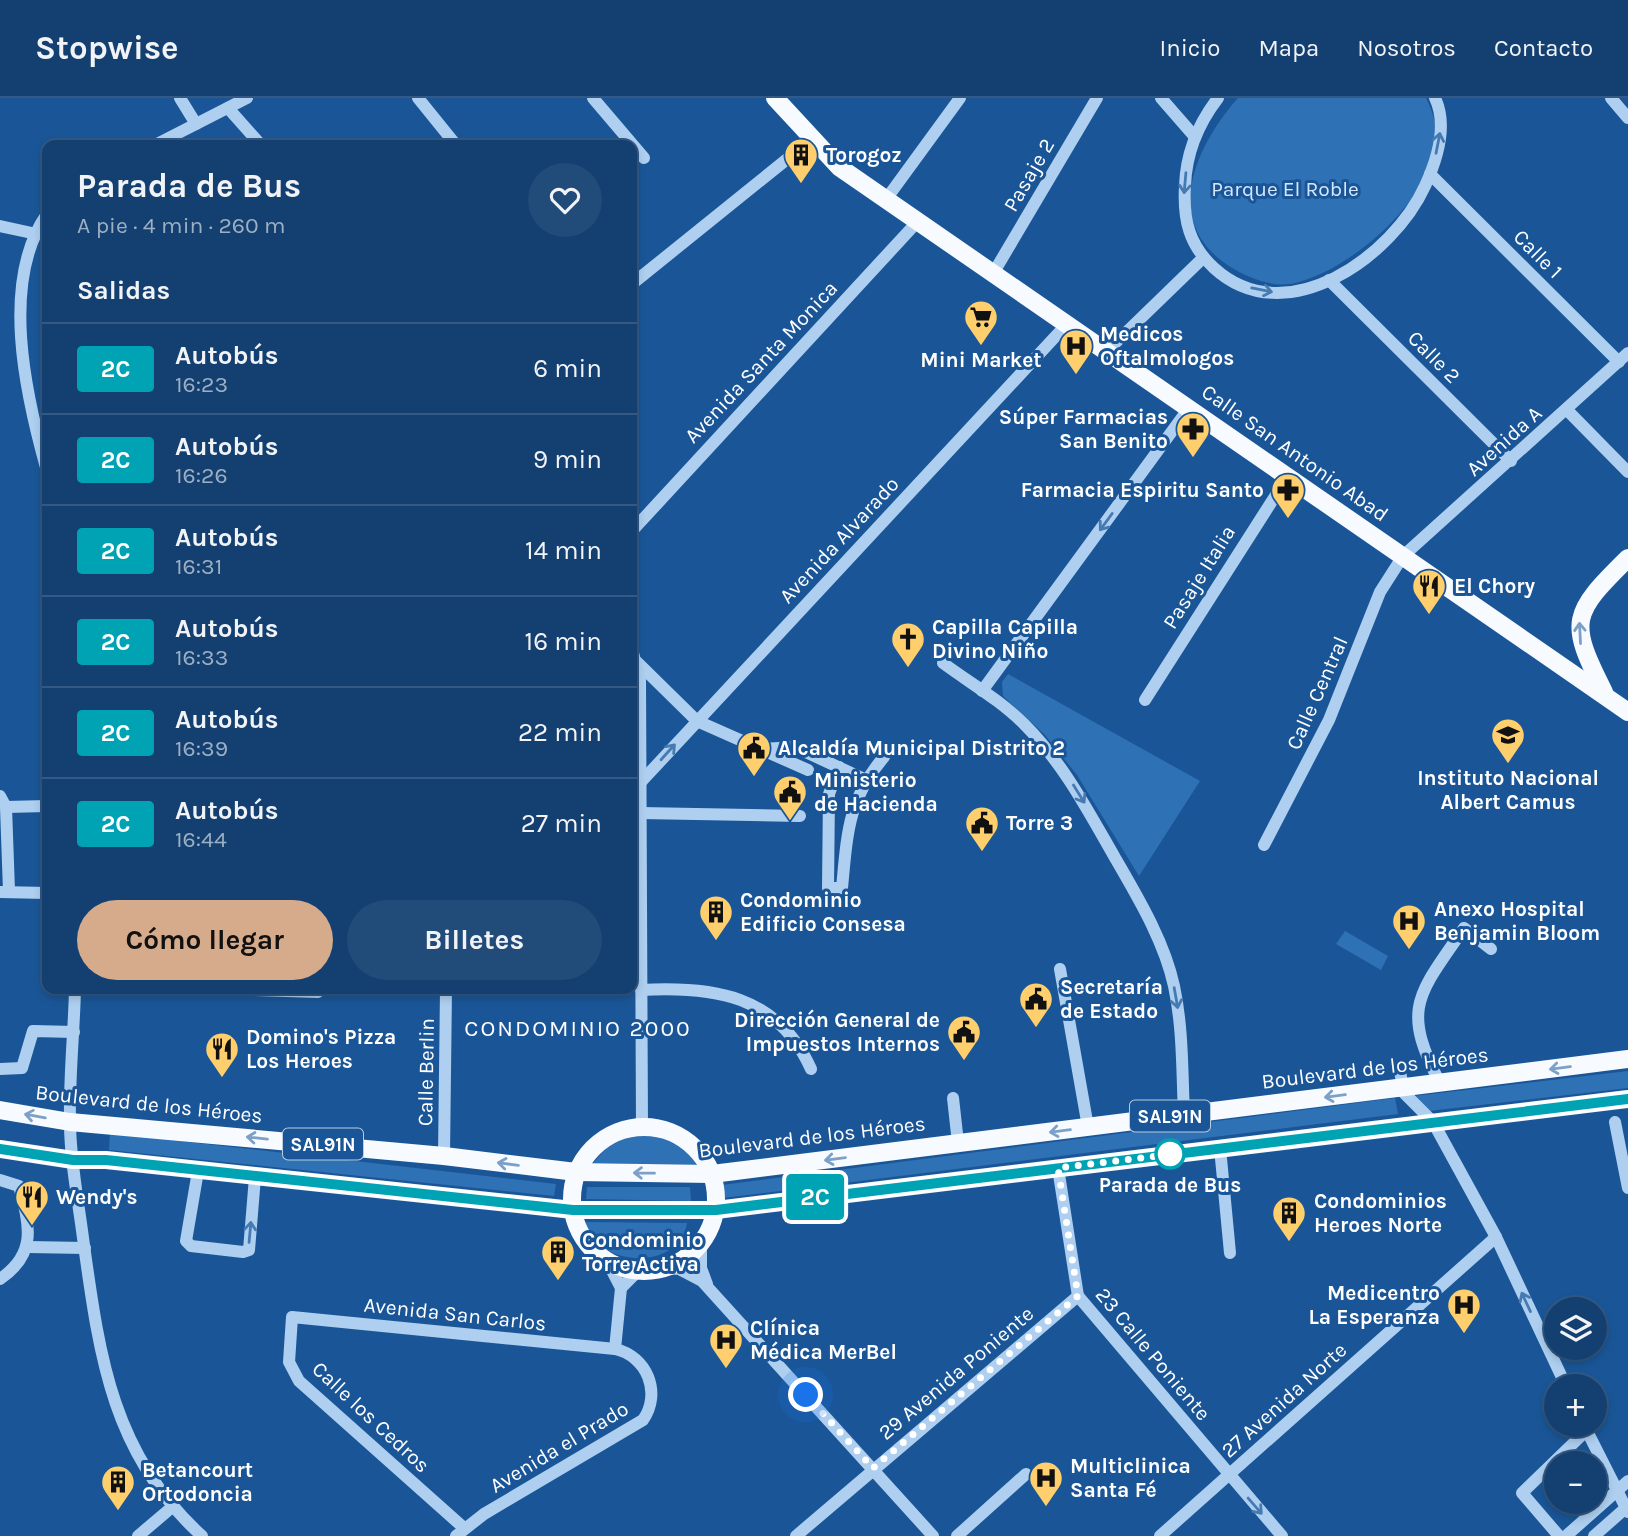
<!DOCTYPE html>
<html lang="es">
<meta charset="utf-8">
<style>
:root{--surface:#144071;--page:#214b79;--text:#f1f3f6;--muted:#9dafc3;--line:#335984;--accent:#d6ab8b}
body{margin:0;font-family:Karla,sans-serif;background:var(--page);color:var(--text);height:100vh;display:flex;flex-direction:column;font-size:26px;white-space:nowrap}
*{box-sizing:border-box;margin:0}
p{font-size:23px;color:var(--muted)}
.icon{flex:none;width:38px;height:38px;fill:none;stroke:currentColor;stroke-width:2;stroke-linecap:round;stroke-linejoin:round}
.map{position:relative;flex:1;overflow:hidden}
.drawer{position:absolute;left:42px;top:42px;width:595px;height:854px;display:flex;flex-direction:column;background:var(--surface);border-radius:14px;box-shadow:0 4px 10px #0003,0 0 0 2px var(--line)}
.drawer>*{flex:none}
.badge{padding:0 14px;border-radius:5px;font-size:24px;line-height:46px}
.controls{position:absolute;left:1544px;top:1199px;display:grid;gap:14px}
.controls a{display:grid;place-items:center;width:63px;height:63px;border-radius:50%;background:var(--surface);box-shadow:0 4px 10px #0003,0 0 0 2px var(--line);font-size:35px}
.you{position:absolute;width:35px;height:35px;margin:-18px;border:5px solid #fff;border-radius:50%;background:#1a73e8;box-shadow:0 0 0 10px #1a73e833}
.map>.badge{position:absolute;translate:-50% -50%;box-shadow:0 0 0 4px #fff}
h2{padding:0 35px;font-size:26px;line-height:63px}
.round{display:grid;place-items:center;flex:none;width:74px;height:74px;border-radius:37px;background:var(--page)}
.overview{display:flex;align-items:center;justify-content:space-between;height:119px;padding:0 35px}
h1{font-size:33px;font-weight:700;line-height:52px}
.cta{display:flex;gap:14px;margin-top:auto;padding:14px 35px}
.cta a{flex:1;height:80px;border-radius:42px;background:var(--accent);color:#111;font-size:28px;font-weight:700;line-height:80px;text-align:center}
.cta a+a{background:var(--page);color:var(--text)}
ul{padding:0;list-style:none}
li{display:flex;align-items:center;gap:21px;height:91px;padding:0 35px;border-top:2px solid var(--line)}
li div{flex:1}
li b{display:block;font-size:26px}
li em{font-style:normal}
li .badge{min-width:77px;font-weight:700;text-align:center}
header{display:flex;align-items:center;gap:42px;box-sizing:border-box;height:98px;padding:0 35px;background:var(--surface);border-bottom:2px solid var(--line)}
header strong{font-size:33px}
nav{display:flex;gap:38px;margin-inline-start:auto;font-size:24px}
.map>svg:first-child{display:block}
.green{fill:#2e71b4}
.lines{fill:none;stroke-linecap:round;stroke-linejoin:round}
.minor{stroke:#aecff0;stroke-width:12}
.major{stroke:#f7fbff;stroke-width:18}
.oneway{stroke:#467ab2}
.oneway2{stroke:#7da0c6}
.line-casing{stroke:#fff;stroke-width:16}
.line{stroke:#00a3b4;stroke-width:10}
.walk{stroke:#fff;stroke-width:7;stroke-dasharray:0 12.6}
.stop-dot{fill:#fff;stroke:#00a3b4;stroke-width:3.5}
.labels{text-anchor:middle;stroke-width:6;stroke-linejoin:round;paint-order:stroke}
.shield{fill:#1a5697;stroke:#bacce0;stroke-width:2}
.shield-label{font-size:19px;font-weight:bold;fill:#fff}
.poi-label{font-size:21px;font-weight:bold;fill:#fff;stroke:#1a5697;text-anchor:start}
.street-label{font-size:21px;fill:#fff;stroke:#1a5697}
.park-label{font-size:21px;fill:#d5e8fb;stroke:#1a5697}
.stop-label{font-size:21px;font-weight:bold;fill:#fff;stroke:#1a5697}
.neighbourhood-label{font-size:23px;letter-spacing:2px;fill:#fff;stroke:#1a5697}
</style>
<header>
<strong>Stopwise</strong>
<nav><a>Inicio</a><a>Mapa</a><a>Nosotros</a><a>Contacto</a></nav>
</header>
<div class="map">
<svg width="1628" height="1438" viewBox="0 0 1628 1438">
<rect width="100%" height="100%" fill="#1a5697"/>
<!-- green -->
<g class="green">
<path d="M 1238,0 L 1426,0 C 1433,14 1440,35 1436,51 C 1423,108 1350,172 1295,185 C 1275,190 1251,181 1234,171 C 1160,128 1193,51 1238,0 Z"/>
<polygon points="1008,576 1200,683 1139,778 1077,677 1045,637 1003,598 1002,584"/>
<polygon points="1345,833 1388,858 1381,872 1336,846"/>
<polygon points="1628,973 1628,990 1429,1013 1414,998"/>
<polygon points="1395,1000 1398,1016 723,1100 722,1087"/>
<polygon points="110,1035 556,1086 554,1098 109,1052"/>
<path d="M 627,1036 C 655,1034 682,1041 697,1067 L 593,1065 L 610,1046 Z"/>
<polygon points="587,1089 690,1089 691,1103 586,1101"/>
<path d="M 585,1124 L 687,1125 C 680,1174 595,1170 585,1124 Z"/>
</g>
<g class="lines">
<!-- minor -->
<g class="minor">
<polyline points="180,0 196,26"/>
<polyline points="418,0 456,47"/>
<polyline points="593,0 644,60"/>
<polyline points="1161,0 1195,39"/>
<path d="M 1218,0 C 1198,26 1186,56 1185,88 C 1183,122 1189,147 1214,170 C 1286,236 1393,158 1425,88 C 1437,62 1448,27 1435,0"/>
<polyline points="1611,0 1628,20"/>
<polyline points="228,10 261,47"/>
<polyline points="155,47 247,0"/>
<polyline points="1430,76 1619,264"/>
<polyline points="887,100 960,0"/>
<path d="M 47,116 C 0,183 25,295 47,373"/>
<polyline points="0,128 32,135"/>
<polyline points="994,174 1097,0"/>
<polyline points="1329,182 1511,363"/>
<polyline points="632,186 812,41"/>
<polyline points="1107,253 1203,160"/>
<polyline points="1567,312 1628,374"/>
<polyline points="632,433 919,122"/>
<polyline points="632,551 640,582 642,1029"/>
<polyline points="637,564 697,623 808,672"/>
<path d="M 943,565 C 970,585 1000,602 1024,626 C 1063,665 1087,711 1114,758 C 1137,798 1164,842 1174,888 C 1183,930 1182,974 1184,1016"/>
<polyline points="982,593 1189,310"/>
<polyline points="1145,602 1288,378"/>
<polyline points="761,651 795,649 864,681"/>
<path d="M 839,669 L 829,696 L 828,790 L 842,790 C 847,737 848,700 884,659"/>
<polyline points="640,685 1067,226"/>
<polyline points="0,698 6,709 9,793"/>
<polyline points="6,709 47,708"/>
<polyline points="641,715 800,718"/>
<polyline points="1264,747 1329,622 1380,494 1403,458 1628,255"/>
<polyline points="0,794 47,795"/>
<polyline points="1060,871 1088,1029"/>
<path d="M 75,891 C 74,935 69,979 70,1024 C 70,1062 78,1101 83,1140 C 99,1255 111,1356 202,1438"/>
<polyline points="219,891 318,894"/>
<path d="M 641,892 C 714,888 778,897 811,971"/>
<polyline points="0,971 22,970 33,933 74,934"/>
<polyline points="1400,973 1403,990"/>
<path d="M 1440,985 C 1400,909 1419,896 1464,830 L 1491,851"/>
<polyline points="1399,990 1433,1024 1496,1139 1566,1288"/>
<polyline points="953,1000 958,1045"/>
<polyline points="1615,1024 1628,1090"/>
<polyline points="1220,1050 1230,1155"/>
<polyline points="444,1058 446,891"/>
<polyline points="1058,1070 1078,1198 1282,1438"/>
<polyline points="198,1073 186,1143 191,1148 243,1154 249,1152 255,1079"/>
<path d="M 0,1082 L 19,1088 C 30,1128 37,1156 0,1181"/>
<polyline points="701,1146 701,1170 707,1186"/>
<polyline points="28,1149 85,1150"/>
<polyline points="607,1163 621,1190 615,1251"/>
<polyline points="667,1170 679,1171 702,1183 933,1438"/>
<polyline points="621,1190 635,1176 644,1173"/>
<polyline points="1584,1327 1628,1414"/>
<polyline points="138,1438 171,1410"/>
<path d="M 456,1438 L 484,1416 L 643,1322 C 662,1295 647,1258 615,1251 L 292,1219 L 289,1264 L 299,1283 L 464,1430"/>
<polyline points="796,1438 1078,1198"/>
<polyline points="957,1438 1026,1376"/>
<polyline points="1160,1438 1496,1139"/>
<polyline points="1559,1438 1522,1395 1587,1332"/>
<polyline points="1566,1438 1628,1383"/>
<polyline points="1594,1438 1628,1408"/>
</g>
<!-- major -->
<g class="major">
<polyline points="775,0 839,69 1628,614"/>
<path d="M 1604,594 C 1568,523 1571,516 1628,460"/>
<polyline points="0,1012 70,1024 444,1058 576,1074 712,1076 1628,961"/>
<circle cx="644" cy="1101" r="72"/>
<polyline points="0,1051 73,1062 106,1062 573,1112 716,1112 1628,1001"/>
</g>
</g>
<!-- one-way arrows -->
<defs><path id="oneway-shaft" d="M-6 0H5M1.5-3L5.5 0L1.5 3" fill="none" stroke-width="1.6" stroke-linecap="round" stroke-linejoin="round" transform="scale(1.75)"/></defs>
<g class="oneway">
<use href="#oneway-shaft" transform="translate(1438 45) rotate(-79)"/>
<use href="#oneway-shaft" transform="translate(1185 85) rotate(95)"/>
<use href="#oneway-shaft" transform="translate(1262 192) rotate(11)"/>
<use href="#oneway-shaft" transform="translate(1106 424) rotate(126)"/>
<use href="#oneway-shaft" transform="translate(668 654) rotate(-48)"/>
<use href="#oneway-shaft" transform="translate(1079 696) rotate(58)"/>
<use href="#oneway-shaft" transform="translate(1176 900) rotate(80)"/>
<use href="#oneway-shaft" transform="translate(250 1134) rotate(-85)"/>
<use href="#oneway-shaft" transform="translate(1526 1204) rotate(-115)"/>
<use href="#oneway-shaft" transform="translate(1255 1408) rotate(49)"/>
</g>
<g class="oneway2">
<use href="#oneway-shaft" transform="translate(1580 535) rotate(-93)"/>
<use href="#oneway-shaft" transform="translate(1560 970) rotate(173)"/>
<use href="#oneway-shaft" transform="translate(1335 998) rotate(173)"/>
<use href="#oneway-shaft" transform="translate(35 1018) rotate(-170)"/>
<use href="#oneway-shaft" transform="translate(1060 1033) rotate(173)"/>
<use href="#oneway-shaft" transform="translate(257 1040) rotate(-174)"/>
<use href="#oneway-shaft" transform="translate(835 1061) rotate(173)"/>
<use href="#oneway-shaft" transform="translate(508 1066) rotate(-173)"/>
<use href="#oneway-shaft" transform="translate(644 1075) rotate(-179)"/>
</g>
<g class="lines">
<!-- line casing -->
<g class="line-casing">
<polyline id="line" points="0,1051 73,1062 106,1062 573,1112 716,1112 1628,1001"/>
</g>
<!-- line -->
<use href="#line" class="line"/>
<!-- walk -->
<polyline class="walk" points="806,1297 873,1370 1078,1198 1058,1070 1174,1056 1170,1056"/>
</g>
<!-- icons -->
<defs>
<g id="building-pin" transform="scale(1.75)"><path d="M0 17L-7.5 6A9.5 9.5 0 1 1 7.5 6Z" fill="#ffce6d" stroke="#1a5697"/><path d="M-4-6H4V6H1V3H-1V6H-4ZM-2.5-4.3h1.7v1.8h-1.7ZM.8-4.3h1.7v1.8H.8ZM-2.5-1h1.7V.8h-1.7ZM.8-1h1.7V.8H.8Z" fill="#111"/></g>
<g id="supermarket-pin" transform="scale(1.75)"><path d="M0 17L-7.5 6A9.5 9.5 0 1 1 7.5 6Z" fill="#ffce6d" stroke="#1a5697"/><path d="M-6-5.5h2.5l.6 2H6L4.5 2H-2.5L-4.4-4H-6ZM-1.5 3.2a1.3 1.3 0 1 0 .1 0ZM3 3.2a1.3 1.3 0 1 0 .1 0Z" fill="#111"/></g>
<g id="hospital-pin" transform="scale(1.75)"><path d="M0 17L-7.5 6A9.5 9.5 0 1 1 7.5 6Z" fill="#ffce6d" stroke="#1a5697"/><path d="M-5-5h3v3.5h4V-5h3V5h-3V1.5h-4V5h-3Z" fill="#111"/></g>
<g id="pharmacy-pin" transform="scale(1.75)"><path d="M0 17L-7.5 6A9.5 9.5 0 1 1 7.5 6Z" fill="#ffce6d" stroke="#1a5697"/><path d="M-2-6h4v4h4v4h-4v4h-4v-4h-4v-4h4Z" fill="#111"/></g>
<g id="restaurant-pin" transform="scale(1.75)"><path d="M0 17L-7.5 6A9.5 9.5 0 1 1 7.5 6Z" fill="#ffce6d" stroke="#1a5697"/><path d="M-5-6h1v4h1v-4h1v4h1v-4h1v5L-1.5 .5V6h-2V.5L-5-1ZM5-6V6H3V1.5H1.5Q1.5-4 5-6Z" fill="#111"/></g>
<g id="church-pin" transform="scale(1.75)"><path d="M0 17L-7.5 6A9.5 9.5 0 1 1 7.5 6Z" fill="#ffce6d" stroke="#1a5697"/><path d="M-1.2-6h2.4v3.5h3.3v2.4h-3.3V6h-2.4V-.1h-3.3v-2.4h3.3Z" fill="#111"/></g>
<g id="school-pin" transform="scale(1.75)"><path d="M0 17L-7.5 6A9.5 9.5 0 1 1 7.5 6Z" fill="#ffce6d" stroke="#1a5697"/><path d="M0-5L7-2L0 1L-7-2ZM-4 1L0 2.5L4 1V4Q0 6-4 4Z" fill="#111"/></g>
<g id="civic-pin" transform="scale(1.75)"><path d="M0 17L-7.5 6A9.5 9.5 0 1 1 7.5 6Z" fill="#ffce6d" stroke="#1a5697"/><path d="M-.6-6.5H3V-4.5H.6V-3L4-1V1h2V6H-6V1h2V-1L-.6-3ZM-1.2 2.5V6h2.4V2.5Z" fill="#111"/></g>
</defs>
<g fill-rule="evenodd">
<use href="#building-pin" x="801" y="57"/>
<use href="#supermarket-pin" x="981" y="219"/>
<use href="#hospital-pin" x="1076" y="248"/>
<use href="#pharmacy-pin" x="1193" y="331"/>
<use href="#pharmacy-pin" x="1288" y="392"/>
<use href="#restaurant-pin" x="1429" y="488"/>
<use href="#church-pin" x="908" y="541"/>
<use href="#school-pin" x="1508" y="637"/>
<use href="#civic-pin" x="754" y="650"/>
<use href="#civic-pin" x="790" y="694"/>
<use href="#civic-pin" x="982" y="725"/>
<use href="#building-pin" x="716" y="814"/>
<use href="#hospital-pin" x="1409" y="823"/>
<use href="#civic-pin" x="1036" y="901"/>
<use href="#civic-pin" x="964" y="934"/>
<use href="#restaurant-pin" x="222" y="951"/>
<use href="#restaurant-pin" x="32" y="1099"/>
<use href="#building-pin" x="1289" y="1115"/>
<use href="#building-pin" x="558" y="1154"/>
<use href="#hospital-pin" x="1464" y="1207"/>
<use href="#hospital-pin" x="726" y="1242"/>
<use href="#hospital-pin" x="1046" y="1380"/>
<use href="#building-pin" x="118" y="1384"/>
</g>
<!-- markers -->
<circle class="stop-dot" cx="1170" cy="1056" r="14"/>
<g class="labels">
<!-- shield labels -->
<g class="shield">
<rect x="1130" y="1002.5" width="80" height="31" rx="5"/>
<rect x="283" y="1030.5" width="80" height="31" rx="5"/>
</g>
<g class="shield-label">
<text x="1170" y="1025">SAL91N</text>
<text x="323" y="1053">SAL91N</text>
</g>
<!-- poi labels -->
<g class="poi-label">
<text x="826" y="64">Torogoz</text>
<text x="1100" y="243">Medicos<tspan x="1100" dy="24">Oftalmologos</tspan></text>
<text x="981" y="269" text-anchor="middle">Mini Market</text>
<text x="1168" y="326" text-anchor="end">Súper Farmacias<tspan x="1168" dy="24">San Benito</tspan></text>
<text x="1264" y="399" text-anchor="end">Farmacia Espiritu Santo</text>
<text x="1454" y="495">El Chory</text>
<text x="932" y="536">Capilla Capilla<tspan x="932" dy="24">Divino Niño</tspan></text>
<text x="778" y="657">Alcaldía Municipal Distrito 2</text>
<text x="1508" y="687" text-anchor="middle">Instituto Nacional<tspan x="1508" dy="24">Albert Camus</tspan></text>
<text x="814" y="689">Ministerio<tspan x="814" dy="24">de Hacienda</tspan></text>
<text x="1006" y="732">Torre 3</text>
<text x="740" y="809">Condominio<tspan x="740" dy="24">Edificio Consesa</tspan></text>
<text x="1434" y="818">Anexo Hospital<tspan x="1434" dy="24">Benjamin Bloom</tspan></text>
<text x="1060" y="896">Secretaría<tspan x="1060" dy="24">de Estado</tspan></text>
<text x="940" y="929" text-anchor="end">Dirección General de<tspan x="940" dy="24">Impuestos Internos</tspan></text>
<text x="246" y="946">Domino's Pizza<tspan x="246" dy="24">Los Heroes</tspan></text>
<text x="56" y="1106">Wendy's</text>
<text x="1314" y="1110">Condominios<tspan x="1314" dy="24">Heroes Norte</tspan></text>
<text x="582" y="1149">Condominio<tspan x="582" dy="24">Torre Activa</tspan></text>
<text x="1440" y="1202" text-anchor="end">Medicentro<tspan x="1440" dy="24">La Esperanza</tspan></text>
<text x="750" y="1237">Clínica<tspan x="750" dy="24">Médica MerBel</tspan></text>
<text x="1070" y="1375">Multiclinica<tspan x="1070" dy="24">Santa Fé</tspan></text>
<text x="142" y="1379">Betancourt<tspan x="142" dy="24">Ortodoncia</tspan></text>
</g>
<!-- street labels -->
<g class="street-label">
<text transform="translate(1029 77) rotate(-60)" y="7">Pasaje 2</text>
<text transform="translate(1538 156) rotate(45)" y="7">Calle 1</text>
<text transform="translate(1434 259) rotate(45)" y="7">Calle 2</text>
<text transform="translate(761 264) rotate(-47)" y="7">Avenida Santa Monica</text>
<text transform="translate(1504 343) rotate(-42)" y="7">Avenida A</text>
<text transform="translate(1295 355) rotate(35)" y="7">Calle San Antonio Abad</text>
<text transform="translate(839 442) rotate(-47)" y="7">Avenida Alvarado</text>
<text transform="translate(1199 479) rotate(-58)" y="7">Pasaje Italia</text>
<text transform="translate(1317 595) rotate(-66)" y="7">Calle Central</text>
<text transform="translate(1375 970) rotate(-7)" y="7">Boulevard de los Héroes</text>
<text transform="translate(426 974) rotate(-89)" y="7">Calle Berlin</text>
<text transform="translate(149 1006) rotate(6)" y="7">Boulevard de los Héroes</text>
<text transform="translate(812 1039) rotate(-7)" y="7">Boulevard de los Héroes</text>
<text transform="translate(455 1216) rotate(6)" y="7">Avenida San Carlos</text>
<text transform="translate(1153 1256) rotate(50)" y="7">23 Calle Poniente</text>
<text transform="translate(956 1275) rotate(-40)" y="7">29 Avenida Poniente</text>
<text transform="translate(1284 1302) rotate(-42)" y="7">27 Avenida Norte</text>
<text transform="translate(371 1319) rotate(43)" y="7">Calle los Cedros</text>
<text transform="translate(559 1349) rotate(-31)" y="7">Avenida el Prado</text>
</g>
<!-- park labels -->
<g class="park-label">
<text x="1285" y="98">Parque El Roble</text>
</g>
<!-- stop labels -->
<g class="stop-label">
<text x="1170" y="1094">Parada de Bus</text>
</g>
<!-- neighbourhood labels -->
<g class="neighbourhood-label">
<text x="578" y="938">CONDOMINIO 2000</text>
</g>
</g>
</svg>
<div class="controls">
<a><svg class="icon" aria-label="layers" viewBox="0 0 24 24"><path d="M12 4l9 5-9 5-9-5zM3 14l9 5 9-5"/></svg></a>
<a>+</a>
<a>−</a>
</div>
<div class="you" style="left:806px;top:1297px"></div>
<b class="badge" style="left:815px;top:1099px;background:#00a3b4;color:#fff">2C</b>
<section class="drawer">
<div class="overview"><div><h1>Parada de Bus</h1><p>A pie · 4 min · 260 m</p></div><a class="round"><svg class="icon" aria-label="heart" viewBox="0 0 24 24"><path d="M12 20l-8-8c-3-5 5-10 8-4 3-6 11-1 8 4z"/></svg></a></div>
<h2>Salidas</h2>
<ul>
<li><span class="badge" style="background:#00a3b4;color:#fff">2C</span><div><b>Autobús</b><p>16:23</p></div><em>6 min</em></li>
<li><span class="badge" style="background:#00a3b4;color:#fff">2C</span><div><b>Autobús</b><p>16:26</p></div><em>9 min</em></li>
<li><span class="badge" style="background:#00a3b4;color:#fff">2C</span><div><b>Autobús</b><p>16:31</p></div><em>14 min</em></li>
<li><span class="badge" style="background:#00a3b4;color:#fff">2C</span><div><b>Autobús</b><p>16:33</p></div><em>16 min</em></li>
<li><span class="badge" style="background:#00a3b4;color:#fff">2C</span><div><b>Autobús</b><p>16:39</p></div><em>22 min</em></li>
<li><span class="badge" style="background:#00a3b4;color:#fff">2C</span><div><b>Autobús</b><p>16:44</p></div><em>27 min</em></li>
</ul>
<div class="cta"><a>Cómo llegar</a><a>Billetes</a></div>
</section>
</div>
